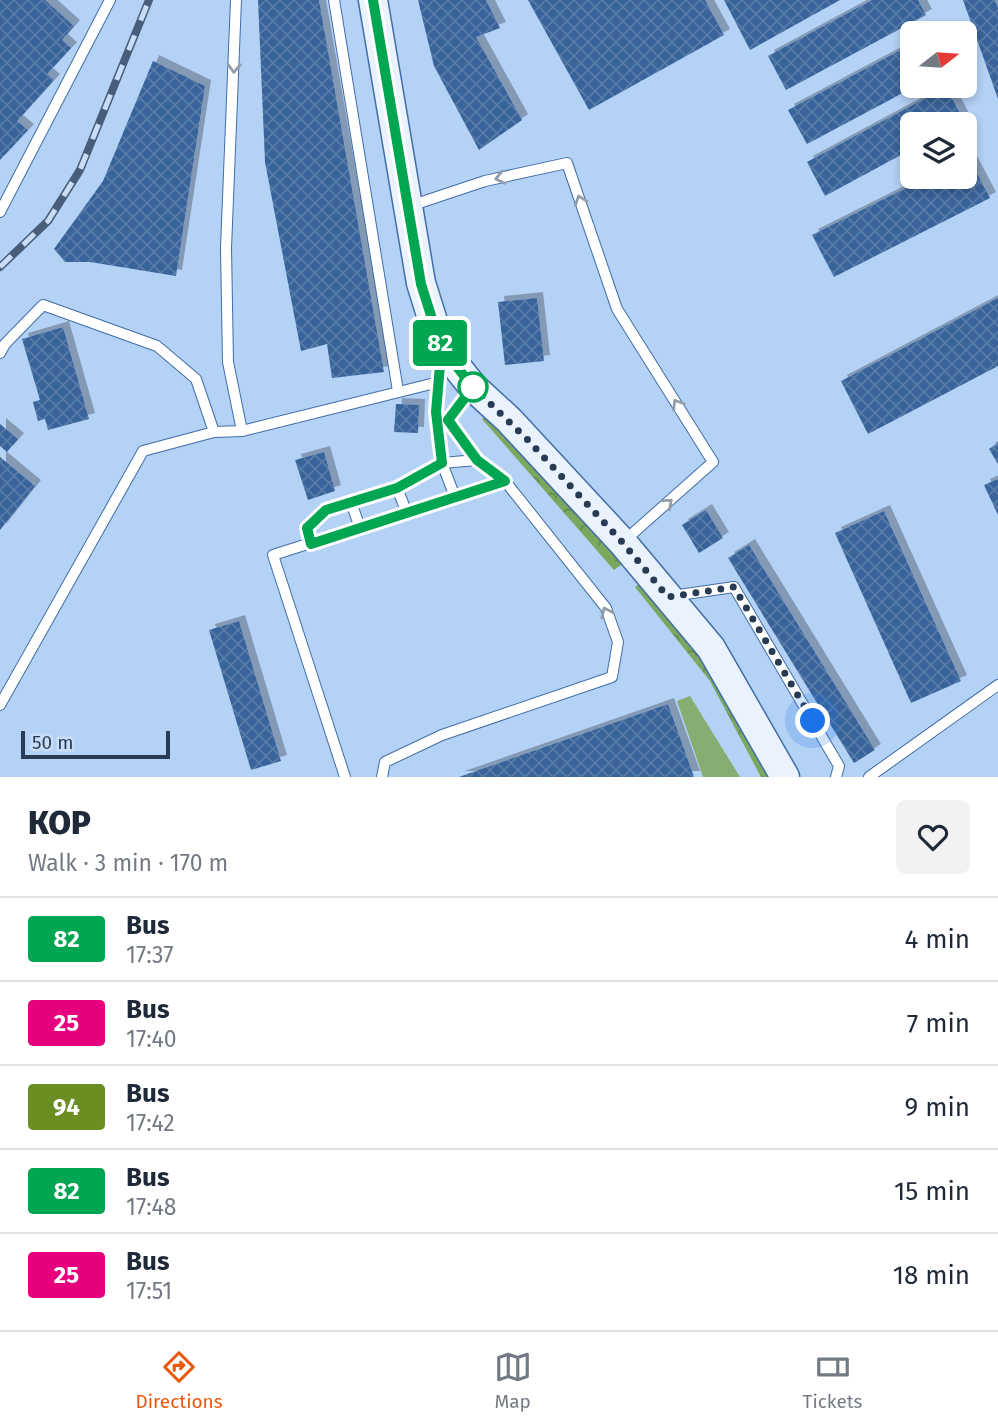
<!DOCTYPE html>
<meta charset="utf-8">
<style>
:root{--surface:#fff;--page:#f2f2f3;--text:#1f2937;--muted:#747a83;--line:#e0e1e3;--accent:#ea580c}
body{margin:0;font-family:"Fira Sans",sans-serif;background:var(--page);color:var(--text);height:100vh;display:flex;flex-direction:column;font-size:26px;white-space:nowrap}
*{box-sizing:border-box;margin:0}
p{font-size:23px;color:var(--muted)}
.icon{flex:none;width:38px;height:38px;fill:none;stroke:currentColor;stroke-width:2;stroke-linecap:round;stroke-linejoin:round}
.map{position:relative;height:777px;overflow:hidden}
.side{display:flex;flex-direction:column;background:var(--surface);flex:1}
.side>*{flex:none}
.badge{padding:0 14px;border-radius:5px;font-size:24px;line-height:46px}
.needle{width:46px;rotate:73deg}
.buttons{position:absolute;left:900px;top:21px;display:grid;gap:14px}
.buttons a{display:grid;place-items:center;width:77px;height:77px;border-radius:10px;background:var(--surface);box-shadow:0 4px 10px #0003;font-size:35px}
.scale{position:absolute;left:21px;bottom:18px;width:149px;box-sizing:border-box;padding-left:7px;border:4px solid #273b54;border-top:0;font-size:19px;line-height:24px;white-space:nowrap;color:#273b54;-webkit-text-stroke:5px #c9ddf6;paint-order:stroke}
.you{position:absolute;width:35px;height:35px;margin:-18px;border:5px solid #fff;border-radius:50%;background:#1a73e8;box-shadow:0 0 0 10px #1a73e833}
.map>.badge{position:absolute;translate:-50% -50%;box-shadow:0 0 0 4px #fff}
.round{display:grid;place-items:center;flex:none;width:74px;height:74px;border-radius:10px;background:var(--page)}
.summary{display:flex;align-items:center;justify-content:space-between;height:119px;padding:0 28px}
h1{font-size:33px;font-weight:800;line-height:52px}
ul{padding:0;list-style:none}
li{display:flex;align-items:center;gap:21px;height:84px;padding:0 28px;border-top:2px solid var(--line)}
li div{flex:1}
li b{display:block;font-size:26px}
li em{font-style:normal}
li .badge{min-width:77px;font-weight:700;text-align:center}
.dock{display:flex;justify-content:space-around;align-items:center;height:98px;border-top:2px solid var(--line);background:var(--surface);font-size:19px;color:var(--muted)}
.dock a{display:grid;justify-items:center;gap:4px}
.dock .selected{color:var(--accent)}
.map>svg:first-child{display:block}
.green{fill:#87ae72}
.forest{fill:url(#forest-crowns)}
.building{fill:url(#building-cross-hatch);filter:url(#shadow)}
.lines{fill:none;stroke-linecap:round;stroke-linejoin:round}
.service-casing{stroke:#416ea6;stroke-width:12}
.secondary-casing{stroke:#416ea6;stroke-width:31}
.service{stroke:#fff;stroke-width:10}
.secondary{stroke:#eaf2fd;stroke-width:28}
.rail-casing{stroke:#475d79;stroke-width:8}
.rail{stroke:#c9ddf6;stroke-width:5;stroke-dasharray:16;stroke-linecap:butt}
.oneway{stroke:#939daa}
.line-casing{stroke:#fff;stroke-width:16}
.line{stroke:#00a651;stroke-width:10}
.walk{stroke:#273b54;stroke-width:7;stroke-dasharray:0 12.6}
.stop-dot{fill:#fff;stroke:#00a651;stroke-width:3.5}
</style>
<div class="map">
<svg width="998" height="777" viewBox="0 0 998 777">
<defs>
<pattern id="forest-crowns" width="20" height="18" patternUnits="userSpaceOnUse" patternTransform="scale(1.75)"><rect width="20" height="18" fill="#79a85e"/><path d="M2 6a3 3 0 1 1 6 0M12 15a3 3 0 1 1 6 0" fill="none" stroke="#638a50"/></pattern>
<pattern id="building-cross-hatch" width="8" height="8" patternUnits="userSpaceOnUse" patternTransform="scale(1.75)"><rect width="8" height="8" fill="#37639b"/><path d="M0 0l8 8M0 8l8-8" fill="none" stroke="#597ba7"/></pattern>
<filter id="shadow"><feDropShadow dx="6" dy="-6" stdDeviation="0" flood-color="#0004"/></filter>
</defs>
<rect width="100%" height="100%" fill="#b4d1f6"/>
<!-- green -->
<polygon class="green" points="690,696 740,777 703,777 677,701"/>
<!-- forest -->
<g class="forest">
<polygon points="492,412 625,562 614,570 482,419"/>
<polygon points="643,581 705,655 774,777 761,777 710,681 635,587"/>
</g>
<!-- building -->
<g class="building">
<polygon points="0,0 45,0 74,26 62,40 71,48 47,74 54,80 17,121 28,130 0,160"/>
<polygon points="258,0 319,0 384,372 332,378 327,344 301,351 265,162"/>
<polygon points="418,0 486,0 500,28 476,37 522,120 479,150 434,66"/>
<polygon points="528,0 705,0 724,35 589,110"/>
<polygon points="724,0 840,0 750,50"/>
<polygon points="872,0 918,0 926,15 786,90 768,56"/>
<polygon points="963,0 995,0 998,8 998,99"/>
<polygon points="912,44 912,86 916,86 807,144 788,110"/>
<polygon points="153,61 205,86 176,276 90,262 65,262 54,249 103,181"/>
<polygon points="946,87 964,121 959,124 912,124 912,149 825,196 807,162"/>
<polygon points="968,156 990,198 834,277 812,235 928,177 964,177 964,158"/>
<polygon points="537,298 544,361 505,365 498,302"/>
<polygon points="998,298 998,366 868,434 841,381"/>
<polygon points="63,327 89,419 48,430 45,419 38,421 33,402 40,400 22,339"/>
<polygon points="396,404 419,405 418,433 394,432"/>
<polygon points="0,424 18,439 7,452 0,446"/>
<polygon points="998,443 998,464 989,449"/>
<polygon points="324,452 335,491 308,500 295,460"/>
<polygon points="0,457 35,486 0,530"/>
<polygon points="998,479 998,515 984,485"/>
<polygon points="706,510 723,538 699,553 682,525"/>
<polygon points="884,511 961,681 911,703 835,533"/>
<polygon points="749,545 875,750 854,763 728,558"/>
<polygon points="239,621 281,761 251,770 209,630"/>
<polygon points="668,704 694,777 459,777"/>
</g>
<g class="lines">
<!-- service casing -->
<g class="service-casing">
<g id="service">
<polyline points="236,0 226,248 228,362 242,431"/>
<polyline points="334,0 398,391"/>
<polyline points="410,206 485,181 567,163 617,309 713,462 623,542"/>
<polyline points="0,212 110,0"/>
<polyline points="0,353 5,344 43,305 157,346 196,379 214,432"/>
<polyline points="441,355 436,412 442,463 455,497"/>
<polyline points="397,488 407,513"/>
<polyline points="351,502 360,528"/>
<polyline points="311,544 307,528 326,510 397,488 442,463 477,460"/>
<polyline points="672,596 734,587 839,766 836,777"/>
<polyline points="0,705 143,451 214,432 242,431 439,382"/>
<polyline points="345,777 273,555 505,481"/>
<polyline points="382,777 385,762 442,735 612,677 618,642 606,608 505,481 477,460 448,420 472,388"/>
<polyline points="869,777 998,685"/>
</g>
</g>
<!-- secondary casing -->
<g class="secondary-casing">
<polyline id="secondary" points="373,0 421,283 441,347 473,387 509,420 623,543 711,648 785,777"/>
</g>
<!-- service -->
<use href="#service" class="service"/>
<!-- secondary -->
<use href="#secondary" class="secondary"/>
<!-- rail casing -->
<g class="rail-casing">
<polyline id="rail" points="0,267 48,221 80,170 149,0"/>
</g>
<!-- rail -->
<use href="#rail" class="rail"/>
</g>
<!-- one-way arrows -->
<defs><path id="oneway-chevron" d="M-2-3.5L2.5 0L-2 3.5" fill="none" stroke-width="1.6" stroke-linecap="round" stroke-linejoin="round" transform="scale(1.75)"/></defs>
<g class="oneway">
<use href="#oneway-chevron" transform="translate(234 68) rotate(92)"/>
<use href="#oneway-chevron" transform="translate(500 178) rotate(167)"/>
<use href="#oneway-chevron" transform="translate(580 200) rotate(-109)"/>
<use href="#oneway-chevron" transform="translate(677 404) rotate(-122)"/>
<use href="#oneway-chevron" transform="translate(668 503) rotate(-42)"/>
<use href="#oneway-chevron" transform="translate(606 612) rotate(-116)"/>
</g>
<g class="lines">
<!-- line casing -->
<g class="line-casing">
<polyline id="line" points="373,0 421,284 441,347 473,387 448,420 477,460 505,481 311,544 307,528 326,510 397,488 442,463 436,412 440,365"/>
</g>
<!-- line -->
<use href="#line" class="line"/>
<!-- walk -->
<polyline class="walk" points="473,387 528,440 623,543 668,597 734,587 813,721"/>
</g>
<!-- markers -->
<circle class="stop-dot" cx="473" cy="387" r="14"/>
</svg>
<div class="buttons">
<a><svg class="needle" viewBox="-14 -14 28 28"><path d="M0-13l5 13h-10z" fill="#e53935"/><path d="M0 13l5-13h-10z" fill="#747a83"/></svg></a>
<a><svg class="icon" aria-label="layers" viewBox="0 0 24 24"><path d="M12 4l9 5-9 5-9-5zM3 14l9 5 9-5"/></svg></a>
</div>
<div class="scale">50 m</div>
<div class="you" style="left:813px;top:721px"></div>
<b class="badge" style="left:440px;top:343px;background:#00a651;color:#fff">82</b>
</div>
<section class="side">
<div class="summary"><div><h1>КОР</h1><p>Walk · 3 min · 170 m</p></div><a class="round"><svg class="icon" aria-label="heart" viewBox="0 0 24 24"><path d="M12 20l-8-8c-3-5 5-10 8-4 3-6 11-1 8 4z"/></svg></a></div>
<ul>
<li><span class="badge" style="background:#00a651;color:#fff">82</span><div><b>Bus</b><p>17:37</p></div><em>4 min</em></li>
<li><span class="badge" style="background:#e6007e;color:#fff">25</span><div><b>Bus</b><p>17:40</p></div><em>7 min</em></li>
<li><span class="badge" style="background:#6b8e23;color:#fff">94</span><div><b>Bus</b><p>17:42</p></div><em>9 min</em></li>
<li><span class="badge" style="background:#00a651;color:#fff">82</span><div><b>Bus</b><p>17:48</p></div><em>15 min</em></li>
<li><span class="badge" style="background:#e6007e;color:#fff">25</span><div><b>Bus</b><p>17:51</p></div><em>18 min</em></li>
</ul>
</section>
<nav class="dock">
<a class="selected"><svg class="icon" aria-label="directions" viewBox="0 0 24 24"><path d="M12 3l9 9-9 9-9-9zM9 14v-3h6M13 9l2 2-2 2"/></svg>Directions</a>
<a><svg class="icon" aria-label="map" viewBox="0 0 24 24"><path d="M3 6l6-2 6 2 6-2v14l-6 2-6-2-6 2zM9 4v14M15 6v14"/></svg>Map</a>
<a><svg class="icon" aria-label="tickets" viewBox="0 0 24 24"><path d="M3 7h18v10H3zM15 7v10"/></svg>Tickets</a>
</nav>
